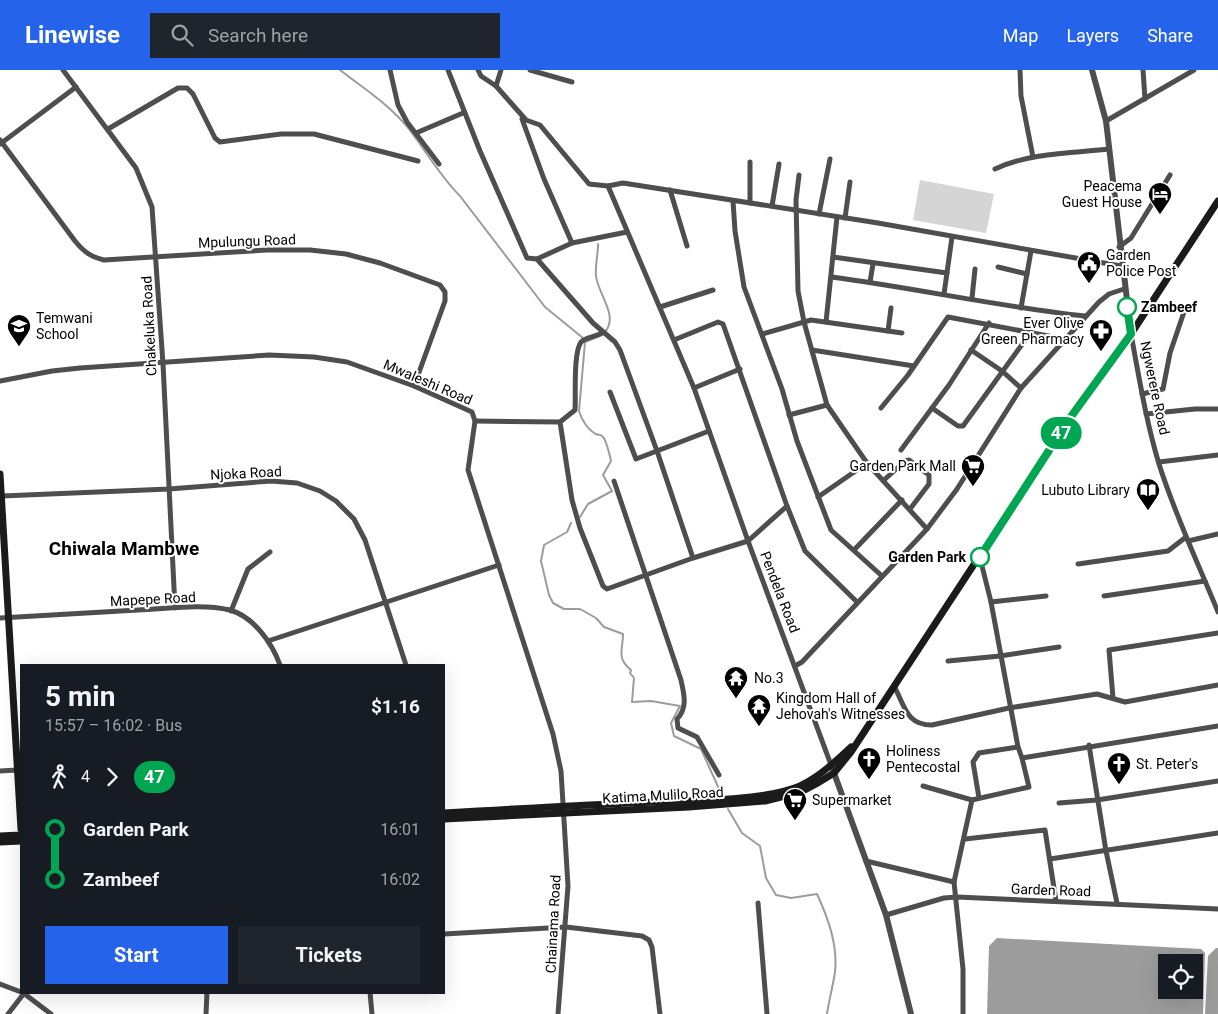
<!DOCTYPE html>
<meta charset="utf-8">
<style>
:root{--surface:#171b24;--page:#20242c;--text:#f1f3f6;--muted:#9ea1a6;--accent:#2563eb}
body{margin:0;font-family:Roboto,sans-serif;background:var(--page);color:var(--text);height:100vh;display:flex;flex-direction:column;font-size:19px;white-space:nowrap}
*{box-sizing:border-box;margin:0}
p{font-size:16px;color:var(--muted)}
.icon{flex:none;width:28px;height:28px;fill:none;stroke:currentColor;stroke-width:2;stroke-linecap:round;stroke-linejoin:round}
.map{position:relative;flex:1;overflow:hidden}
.sheet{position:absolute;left:20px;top:594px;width:425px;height:330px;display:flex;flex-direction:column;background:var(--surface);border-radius:0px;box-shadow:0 5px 20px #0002}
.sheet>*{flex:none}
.badge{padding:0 10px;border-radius:16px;font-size:18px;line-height:32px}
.controls{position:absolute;left:1158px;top:884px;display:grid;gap:10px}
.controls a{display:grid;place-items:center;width:45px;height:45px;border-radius:0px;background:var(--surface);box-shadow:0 5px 20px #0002;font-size:25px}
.map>.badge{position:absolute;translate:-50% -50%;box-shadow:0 0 0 2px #fff}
.legs{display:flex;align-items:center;gap:8px;height:55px;padding:0 25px;font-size:16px}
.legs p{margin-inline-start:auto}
.headline{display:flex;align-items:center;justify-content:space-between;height:85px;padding:0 25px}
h1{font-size:28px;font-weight:700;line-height:38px}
.cta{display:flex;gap:10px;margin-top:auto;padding:10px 25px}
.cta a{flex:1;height:58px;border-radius:0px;background:var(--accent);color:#fff;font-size:20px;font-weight:700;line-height:58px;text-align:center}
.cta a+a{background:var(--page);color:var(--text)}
ul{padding:0 25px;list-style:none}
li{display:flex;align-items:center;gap:18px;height:50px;font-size:19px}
li i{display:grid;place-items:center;width:8px;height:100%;margin:0 6px;background:currentColor}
li i::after{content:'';width:12px;height:12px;margin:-6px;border:4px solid;border-radius:50%;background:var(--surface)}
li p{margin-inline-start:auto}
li:first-child i{background:linear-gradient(#0000 50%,currentColor 0)}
li:last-child i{background:linear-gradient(currentColor 50%,#0000 0)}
header{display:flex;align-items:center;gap:30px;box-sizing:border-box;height:70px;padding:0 25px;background:var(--accent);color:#fff}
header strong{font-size:24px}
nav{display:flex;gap:28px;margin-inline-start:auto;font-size:18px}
.search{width:350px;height:45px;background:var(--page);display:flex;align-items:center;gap:12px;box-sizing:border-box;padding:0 18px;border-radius:0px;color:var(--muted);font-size:19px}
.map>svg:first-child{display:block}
.garden{fill:#d5d5d5}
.water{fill:#9c9c9c;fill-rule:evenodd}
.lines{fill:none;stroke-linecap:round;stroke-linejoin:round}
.stream{stroke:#9c9c9c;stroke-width:2}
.minor{stroke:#4e4e4e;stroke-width:5}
.tertiary{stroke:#4e4e4e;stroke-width:6}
.secondary{stroke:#1b1b1b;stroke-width:7}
.line-1-casing{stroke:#fff;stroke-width:11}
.line-1{stroke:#00a651;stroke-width:8}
.stop-1-dot{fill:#fff;stroke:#00a651;stroke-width:2.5}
.labels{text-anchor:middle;stroke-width:4;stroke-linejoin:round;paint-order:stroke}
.poi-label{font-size:14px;fill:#000;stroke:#fff;text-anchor:start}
.street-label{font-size:14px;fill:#000;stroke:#fff}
.stop-label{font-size:14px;font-weight:bold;fill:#000;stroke:#fff;text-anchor:start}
.district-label{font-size:19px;font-weight:bold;fill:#000;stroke:#fff}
</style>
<header>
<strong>Linewise</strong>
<div class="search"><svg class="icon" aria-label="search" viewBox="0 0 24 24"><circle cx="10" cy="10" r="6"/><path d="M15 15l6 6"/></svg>Search here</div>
<nav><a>Map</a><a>Layers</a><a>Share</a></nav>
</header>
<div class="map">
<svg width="1218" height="944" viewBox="0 0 1218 944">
<rect width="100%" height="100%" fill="#fff"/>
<!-- garden -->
<polygon class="garden" points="920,110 994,124 986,163 913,150"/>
<!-- water -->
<g class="water">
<path d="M 997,868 L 1201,879 L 1205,883 L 1203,944 L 987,944 L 989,876 ZM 1166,892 L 1194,892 L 1194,920 L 1166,920 Z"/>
<polygon points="1216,878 1218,878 1218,944 1205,944 1208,886"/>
</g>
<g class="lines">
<!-- stream -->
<g class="stream">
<path d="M 340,0 C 363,18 390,35 408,58 C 426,81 440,106 460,126 L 545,237 L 583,268"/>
<path d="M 598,174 C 598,185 595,196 596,206 C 598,224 619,246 605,262"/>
<path d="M 580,447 L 588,434 L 612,421 L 603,405 L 611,391 C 610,386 606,370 603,367 C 599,363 601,366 596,364 C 588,360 581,349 579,341 L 585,272 L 602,265"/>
<path d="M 571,453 L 567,462 L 544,475 L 541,491 L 549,525 L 553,533 L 564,539 L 580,539 L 596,548 L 604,557 L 623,564 C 623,580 616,588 631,600 L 630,603 L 634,608 L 632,632 L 651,631 L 680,636 L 671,653 L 674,666 L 701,679 L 720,721"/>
<path d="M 728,739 L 742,763 L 760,776 L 766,808 L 776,825 L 791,828 L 817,824 C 828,848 838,875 835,902 C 833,916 829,930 827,944"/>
</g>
<!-- minor -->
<g class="minor">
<polyline points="63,0 136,98 152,137 163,294 175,538"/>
<polyline points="390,0 398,35 407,52 439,94"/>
<polyline points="448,0 480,81 527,188 537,189 572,173 627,162"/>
<polyline points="478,0 481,6 496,16"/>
<polyline points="501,0 496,16 526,50 540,55 589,114 608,116 623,113 878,153 1121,196"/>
<polyline points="530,0 572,12"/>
<polyline points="1020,0 1021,26 1033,87"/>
<polyline points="1143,0 1145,29"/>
<polyline points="522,49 544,109 572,173"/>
<polyline points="1106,51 1194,0"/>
<polyline points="108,59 178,18 187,18 193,24 215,68 220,72 281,64 314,64 418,91"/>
<polyline points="416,63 463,43"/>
<path d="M 0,70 L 75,171 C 84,182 91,187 104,190 L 267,180 L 310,180 L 346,184 L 380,193 L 440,215 L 445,222 L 445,231 L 414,316"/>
<polyline points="0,74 76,17"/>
<path d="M 995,99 C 1029,83 1071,83 1109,79"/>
<polyline points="799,105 796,130 798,221 804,252 827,335 867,393 927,459"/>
<polyline points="608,116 694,318 748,471 834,703"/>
<polyline points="670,120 687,176"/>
<polyline points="733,131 735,161 744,217 782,319 797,371 831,460 882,506"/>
<polyline points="750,133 750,92"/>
<polyline points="772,136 779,94"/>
<polyline points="819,144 830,89"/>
<polyline points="845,148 850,112"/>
<polyline points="1119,177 1131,168 1170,105"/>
<polyline points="833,187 947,203"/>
<polyline points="537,189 593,253 615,272 620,280 657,381 693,488"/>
<polyline points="998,197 1027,204"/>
<path d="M 831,207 C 916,218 1000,237 1085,246"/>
<polyline points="870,212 873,194"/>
<polyline points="944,224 952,167"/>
<polyline points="972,228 975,199"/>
<polyline points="660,237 713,220"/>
<polyline points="1021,238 1031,181"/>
<polyline points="826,252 837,147"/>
<polyline points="888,261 891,238"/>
<polyline points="762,264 811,250 902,263"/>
<path d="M 1131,264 C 1139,307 1146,351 1159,394 C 1175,445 1198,493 1218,542"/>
<polyline points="812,280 914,296"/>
<polyline points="971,280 1002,301 1021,318"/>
<polyline points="0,311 52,301 80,298 269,285 314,287 347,292 414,316 472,342 475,351 468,400 553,664 561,701 568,816 558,944"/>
<polyline points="694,318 740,299"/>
<polyline points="610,322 636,389 709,361"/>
<polyline points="1142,324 1163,319 1170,283 1184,242"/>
<polyline points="881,338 908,305 948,247 1064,269"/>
<polyline points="932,338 958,356 963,356 1031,262"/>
<polyline points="1146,344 1195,339 1218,339"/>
<polyline points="789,345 827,335"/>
<path d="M 475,351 L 560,352 L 575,340 C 576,326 573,283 581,272 C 586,267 597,267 603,262"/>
<polyline points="560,352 572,430 580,458 603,516 607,519 693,488 748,471 787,436 723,254 718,252 674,270"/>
<polyline points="901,380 949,315 989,253"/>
<polyline points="1159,392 1218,385"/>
<polyline points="884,410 905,391 909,390 929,405 929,414 910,439"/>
<path d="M 614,411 L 681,610 C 684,624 688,638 677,649 L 678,658 L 697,667 L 719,705"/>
<polyline points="2,426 169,419 271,411 297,413 320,421 336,431 354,449 365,470 406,595"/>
<polyline points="818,427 867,393"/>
<polyline points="787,436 805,481 857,532"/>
<polyline points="1188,471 1218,464"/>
<polyline points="854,480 902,430"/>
<polyline points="1078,494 1168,481 1186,467"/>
<polyline points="1104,526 1205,511"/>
<polyline points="991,532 1046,526"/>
<polyline points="231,541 248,499 270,482"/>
<path d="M 0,548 C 46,545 92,543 138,540 C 167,539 201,533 230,540 C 254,547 272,573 280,595"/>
<polyline points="268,571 499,495"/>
<polyline points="948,591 1000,586 1059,577"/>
<polyline points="795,596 802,592 927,459 957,419 1021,318 1099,232 1109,224 1124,219"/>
<path d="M 894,616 C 905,636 906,655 932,655 L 1009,638 L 1097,624 L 1125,632 L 1218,615"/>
<polyline points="1113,628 1109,580 1218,563"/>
<polyline points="1089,675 1106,781 1117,833"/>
<polyline points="1018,677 1022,688 1218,656"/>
<polyline points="0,701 17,700"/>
<polyline points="923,716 972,730"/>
<polyline points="979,728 973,692 979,683 1018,677 991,532 980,488"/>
<polyline points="1059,733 1097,730 1218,711"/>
<polyline points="965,769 1045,760 1056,831"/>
<polyline points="1050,789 1218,763"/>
<polyline points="866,791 954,812"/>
<polyline points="758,833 767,944"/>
<polyline points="886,845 944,828 957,827 1218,839"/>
<polyline points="444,864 566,857 642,866 649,870 652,877 660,944"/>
<polyline points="0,914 21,922"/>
<polyline points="22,922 51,944"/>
<polyline points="370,922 372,944"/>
<polyline points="8,944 25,922"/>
<polyline points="206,944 207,922"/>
<polyline points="963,944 963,899 954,812 972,730 1029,717 1022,688"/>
</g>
<!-- tertiary -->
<g class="tertiary">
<polyline points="1092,0 1106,51 1131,264"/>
<polyline points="834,703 886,845 911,944"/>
</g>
<!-- secondary -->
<g class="secondary">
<polyline points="0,404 21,759"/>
<path d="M 444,743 C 513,739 583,735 653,732 C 692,731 765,731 800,716 C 820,706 835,692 851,677"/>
<polyline points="444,749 689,737 765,731 801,722 816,714 834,703 851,682 1070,348 1131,264 1218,131"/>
<polyline points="0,766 21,765"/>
<polyline points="0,772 21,771"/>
</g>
</g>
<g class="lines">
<!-- line-1 casing -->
<g class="line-1-casing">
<polyline id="line-1" points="980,487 1070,348 1131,264 1127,237"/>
</g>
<!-- line-1 -->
<use href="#line-1" class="line-1"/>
</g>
<!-- icons -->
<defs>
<g id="hotel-pin" transform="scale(1.25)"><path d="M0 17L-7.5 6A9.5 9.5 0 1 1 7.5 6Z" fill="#000" stroke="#fff"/><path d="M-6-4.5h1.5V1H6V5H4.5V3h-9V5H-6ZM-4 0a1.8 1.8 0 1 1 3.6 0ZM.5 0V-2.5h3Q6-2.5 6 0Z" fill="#fff"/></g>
<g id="civic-pin" transform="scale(1.25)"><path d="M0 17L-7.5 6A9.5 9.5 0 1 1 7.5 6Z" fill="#000" stroke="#fff"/><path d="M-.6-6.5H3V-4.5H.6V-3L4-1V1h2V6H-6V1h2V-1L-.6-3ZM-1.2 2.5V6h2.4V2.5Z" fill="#fff"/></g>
<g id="school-pin" transform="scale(1.25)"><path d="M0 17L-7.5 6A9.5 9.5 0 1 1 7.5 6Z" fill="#000" stroke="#fff"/><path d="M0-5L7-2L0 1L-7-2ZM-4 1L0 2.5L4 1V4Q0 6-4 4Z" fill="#fff"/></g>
<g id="pharmacy-pin" transform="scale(1.25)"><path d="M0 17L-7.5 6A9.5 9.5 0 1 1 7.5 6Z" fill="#000" stroke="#fff"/><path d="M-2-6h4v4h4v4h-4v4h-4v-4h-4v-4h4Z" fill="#fff"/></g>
<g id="supermarket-pin" transform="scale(1.25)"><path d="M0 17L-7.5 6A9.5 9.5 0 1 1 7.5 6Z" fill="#000" stroke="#fff"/><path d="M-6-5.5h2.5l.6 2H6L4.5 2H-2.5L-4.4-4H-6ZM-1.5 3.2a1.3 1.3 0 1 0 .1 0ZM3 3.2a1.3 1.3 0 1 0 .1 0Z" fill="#fff"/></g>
<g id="library-pin" transform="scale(1.25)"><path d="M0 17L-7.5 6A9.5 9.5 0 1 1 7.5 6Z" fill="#000" stroke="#fff"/><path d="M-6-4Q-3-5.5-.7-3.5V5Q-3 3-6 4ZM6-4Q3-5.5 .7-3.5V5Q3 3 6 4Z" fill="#fff"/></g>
<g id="temple-pin" transform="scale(1.25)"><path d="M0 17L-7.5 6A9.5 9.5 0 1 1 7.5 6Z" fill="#000" stroke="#fff"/><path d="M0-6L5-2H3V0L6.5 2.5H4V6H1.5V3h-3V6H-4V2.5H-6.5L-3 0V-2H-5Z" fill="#fff"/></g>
<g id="church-pin" transform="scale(1.25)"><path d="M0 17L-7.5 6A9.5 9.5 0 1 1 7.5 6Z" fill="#000" stroke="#fff"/><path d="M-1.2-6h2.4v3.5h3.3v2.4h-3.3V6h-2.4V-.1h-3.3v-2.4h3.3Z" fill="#fff"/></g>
</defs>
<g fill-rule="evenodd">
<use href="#hotel-pin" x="1160" y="124"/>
<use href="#civic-pin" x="1089" y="193"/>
<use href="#school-pin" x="19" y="256"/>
<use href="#pharmacy-pin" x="1101" y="261"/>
<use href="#supermarket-pin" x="973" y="396"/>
<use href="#library-pin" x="1148" y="420"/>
<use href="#temple-pin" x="736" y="608"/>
<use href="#temple-pin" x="759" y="636"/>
<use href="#church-pin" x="869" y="689"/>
<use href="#church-pin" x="1119" y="694"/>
<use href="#supermarket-pin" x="795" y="730"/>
</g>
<!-- markers -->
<g class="stop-1-dot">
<circle cx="1127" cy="237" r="9"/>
<circle cx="980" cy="487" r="9"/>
</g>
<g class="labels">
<!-- poi labels -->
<g class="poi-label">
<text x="1142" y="121" text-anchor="end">Peacema<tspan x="1142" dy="16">Guest House</tspan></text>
<text x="1106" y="190">Garden<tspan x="1106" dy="16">Police Post</tspan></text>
<text x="36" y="253">Temwani<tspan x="36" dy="16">School</tspan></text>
<text x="1084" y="258" text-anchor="end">Ever Olive<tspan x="1084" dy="16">Green Pharmacy</tspan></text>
<text x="956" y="401" text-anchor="end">Garden Park Mall</text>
<text x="1130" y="425" text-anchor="end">Lubuto Library</text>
<text x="754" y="613">No.3</text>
<text x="776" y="633">Kingdom Hall of<tspan x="776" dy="16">Jehovah's Witnesses</tspan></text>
<text x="886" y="686">Holiness<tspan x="886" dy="16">Pentecostal</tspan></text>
<text x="1136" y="699">St. Peter's</text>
<text x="812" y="735">Supermarket</text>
</g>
<!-- street labels -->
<g class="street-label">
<text transform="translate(247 171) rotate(-2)" y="5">Mpulungu Road</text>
<text transform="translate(149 256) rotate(-93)" y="5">Chakeluka Road</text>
<text transform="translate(428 312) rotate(23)" y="5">Mwaleshi Road</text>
<text transform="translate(1155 318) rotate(78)" y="5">Ngwerere Road</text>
<text transform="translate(246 403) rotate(-3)" y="5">Njoka Road</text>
<text transform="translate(780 522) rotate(69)" y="5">Pendela Road</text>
<text transform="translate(153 529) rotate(-3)" y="5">Mapepe Road</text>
<text transform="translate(663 725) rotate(-3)" y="5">Katima Mulilo Road</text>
<text transform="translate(1051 820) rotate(2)" y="5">Garden Road</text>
<text transform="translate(553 854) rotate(-87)" y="5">Chainama Road</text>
</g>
<!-- stop labels -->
<g class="stop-label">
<text x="1141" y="242">Zambeef</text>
<text x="966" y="492" text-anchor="end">Garden Park</text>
</g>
<!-- district labels -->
<g class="district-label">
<text x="124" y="485">Chiwala Mambwe</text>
</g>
</g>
</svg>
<div class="controls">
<a><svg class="icon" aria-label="locate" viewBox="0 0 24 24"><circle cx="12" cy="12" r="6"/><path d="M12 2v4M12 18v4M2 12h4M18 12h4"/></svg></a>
</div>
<b class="badge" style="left:1061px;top:363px;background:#00a651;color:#fff">47</b>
<section class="sheet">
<div class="headline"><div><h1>5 min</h1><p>15:57 – 16:02 · Bus</p></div><b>$1.16</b></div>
<div class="legs"><svg class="icon" aria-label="walk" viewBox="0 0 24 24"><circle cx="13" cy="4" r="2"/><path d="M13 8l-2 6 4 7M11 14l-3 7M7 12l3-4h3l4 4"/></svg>4<svg class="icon" aria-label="forward" viewBox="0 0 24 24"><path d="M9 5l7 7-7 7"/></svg><b class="badge" style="background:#00a651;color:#fff">47</b></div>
<ul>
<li><i style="color:#00a651"></i><b>Garden Park</b><p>16:01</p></li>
<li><i style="color:#00a651"></i><b>Zambeef</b><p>16:02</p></li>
</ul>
<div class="cta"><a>Start</a><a>Tickets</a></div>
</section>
</div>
